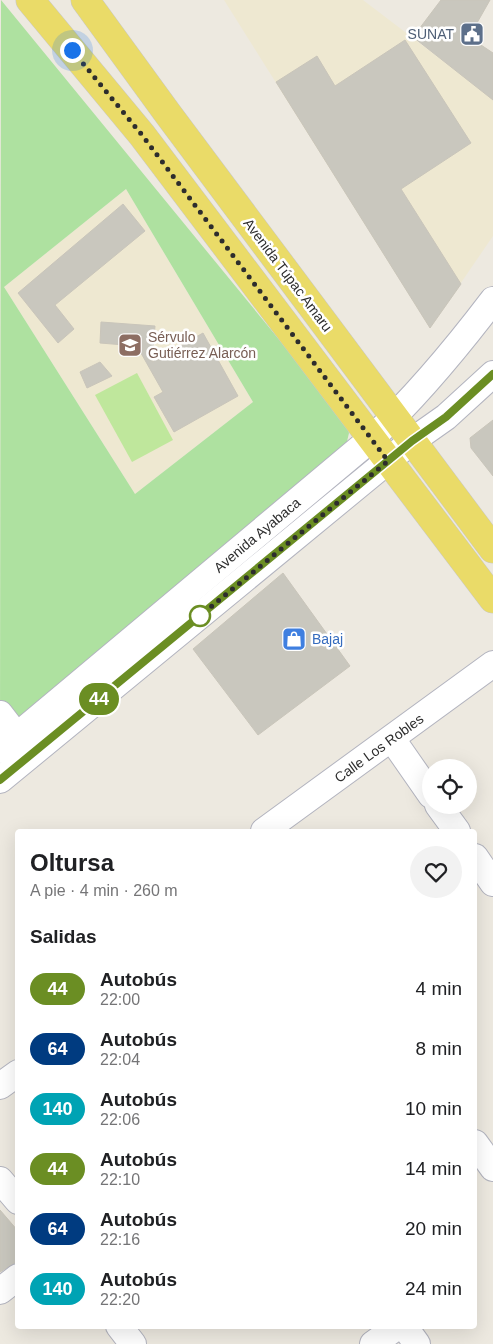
<!DOCTYPE html>
<html lang="es">
<meta charset="utf-8">
<style>
:root{--surface:#fff;--page:#f2f2f2;--text:#202124;--muted:#757577}
body{margin:0;font-family:Arial,sans-serif;background:var(--page);color:var(--text);height:100vh;display:flex;flex-direction:column;font-size:19px;white-space:nowrap}
*{box-sizing:border-box;margin:0}
p{font-size:16px;color:var(--muted)}
.icon{flex:none;width:28px;height:28px;fill:none;stroke:currentColor;stroke-width:2;stroke-linecap:round;stroke-linejoin:round}
.map{position:relative;flex:1;overflow:hidden}
.details{position:absolute;left:15px;top:829px;width:462px;height:500px;display:flex;flex-direction:column;background:var(--surface);border-radius:5px;box-shadow:0 5px 20px #0002}
.details>*{flex:none}
.badge{padding:0 10px;border-radius:16px;font-size:18px;line-height:32px}
.controls{position:absolute;left:422px;top:759px;display:grid;gap:10px}
.controls a{display:grid;place-items:center;width:55px;height:55px;border-radius:50%;background:var(--surface);box-shadow:0 5px 20px #0002;font-size:25px}
.you{position:absolute;width:25px;height:25px;margin:-12px;border:4px solid #fff;border-radius:50%;background:#1a73e8;box-shadow:0 0 0 8px #1a73e833}
.map>.badge{position:absolute;translate:-50% -50%;box-shadow:0 0 0 2px #fff}
h2{padding:0 15px;font-size:19px;line-height:45px}
.round{display:grid;place-items:center;flex:none;width:52px;height:52px;border-radius:26px;background:var(--page)}
.headline{display:flex;align-items:center;justify-content:space-between;height:85px;padding:0 15px}
h1{font-size:24px;font-weight:700;line-height:38px}
ul{padding:0;list-style:none}
li{display:flex;align-items:center;gap:15px;height:60px;padding:0 15px}
li div{flex:1}
li b{display:block;font-size:19px}
li em{font-style:normal}
li .badge{min-width:55px;font-weight:700;text-align:center}
.map>svg:first-child{display:block}
.education{fill:#eee8d1}
.green{fill:#aee1a0;fill-rule:evenodd}
.pitch{fill:#bfe79c}
.building{fill:#c9c7be;stroke:#c9c5ba}
.lines{fill:none;stroke-linecap:round;stroke-linejoin:round}
.minor-casing{stroke:#b3b4bf;stroke-width:28}
.major-casing{stroke:#c8c8c8;stroke-width:29}
.minor{stroke:#fff;stroke-width:26}
.major{stroke:#eadb68;stroke-width:28}
.line-casing{stroke:#fff;stroke-width:11}
.line{stroke:#6b8e23;stroke-width:8}
.walk{stroke:#2d2d2d;stroke-width:5;stroke-dasharray:0 9}
.stop-dot{fill:#fff;stroke:#6b8e23;stroke-width:2.5}
.labels{text-anchor:middle;stroke-width:5;stroke-linejoin:round;paint-order:stroke}
.service-label{font-size:14px;fill:#4e5e75;stroke:#fff;text-anchor:end}
.street-label{font-size:14px;fill:#2d2d2d;stroke:#fff}
.education-label{font-size:14px;fill:#785e54;stroke:#fff;text-anchor:start}
.shop-label{font-size:14px;fill:#366cbe;stroke:#fff;text-anchor:start}
</style>
<div class="map">
<svg width="493" height="1344" viewBox="0 0 493 1344">
<rect width="100%" height="100%" fill="#ede9e0"/>
<!-- education -->
<g class="education">
<polygon points="224,0 363,0 493,99 493,236 430,328"/>
<polygon points="126,189 253,402 135,494 4,287"/>
</g>
<!-- green -->
<path class="green" d="M 1,0 L 345,420 L 349,433 L 345,450 L 0,734 ZM 126,189 L 253,402 L 135,494 L 4,287 Z"/>
<!-- pitch -->
<polygon class="pitch" points="137,373 173,440 132,462 95,395"/>
<!-- building -->
<g class="building">
<polygon points="441,0 490,0 469,37 493,53 493,100 413,37"/>
<polygon points="405,40 471,143 401,189 461,284 430,328 276,82 317,56 335,86"/>
<polygon points="123,204 145,231 55,305 74,329 58,343 18,293"/>
<polygon points="101,322 155,326 152,362 203,333 238,396 174,432 154,397 163,392 137,346 100,343"/>
<polygon points="100,362 112,376 87,388 80,372"/>
<polygon points="493,420 493,476 471,448 470,438"/>
<polygon points="283,573 350,666 258,735 193,649"/>
<polygon points="0,1210 18,1231 18,1261 0,1272"/>
</g>
<g class="lines">
<!-- minor casing -->
<g class="minor-casing">
<g id="minor">
<polyline points="0,714 27,749"/>
<polyline points="392,739 431,795"/>
<path d="M 0,750 L 371,439 C 417,396 455,350 493,300"/>
<polyline points="0,780 412,441 446,417 493,374"/>
<polyline points="438,805 457,831"/>
<polyline points="264,831 493,664"/>
<polyline points="475,857 493,883"/>
<polyline points="0,1086 18,1073"/>
<polyline points="475,1143 493,1168"/>
<polyline points="0,1180 18,1201"/>
<polyline points="0,1291 18,1277"/>
<polyline points="119,1326 133,1344"/>
<polyline points="404,1326 417,1344"/>
<polyline points="373,1344 398,1326"/>
</g>
</g>
<!-- major casing -->
<g class="major-casing">
<g id="major">
<polyline points="30,0 142,135 493,599"/>
<polyline points="85,0 168,114 493,549"/>
</g>
</g>
<!-- minor -->
<use href="#minor" class="minor"/>
<!-- major -->
<use href="#major" class="major"/>
</g>
<g class="lines">
<!-- line casing -->
<g class="line-casing">
<polyline id="line" points="0,780 412,441 446,417 493,374"/>
</g>
<!-- line -->
<use href="#line" class="line"/>
<!-- walk -->
<polyline class="walk" points="72,50 142,135 388,461 195,620 200,616"/>
</g>
<!-- icons -->
<defs>
<g id="civic-square" transform="scale(1.25)"><rect x="-9" y="-9" width="18" height="18" rx="4" fill="#5c6f8a" stroke="#fff"/><path d="M-.6-6.5H3V-4.5H.6V-3L4-1V1h2V6H-6V1h2V-1L-.6-3ZM-1.2 2.5V6h2.4V2.5Z" fill="#fff"/></g>
<g id="university-square" transform="scale(1.25)"><rect x="-9" y="-9" width="18" height="18" rx="4" fill="#8d6e63" stroke="#fff"/><path d="M0-5L7-2L0 1L-7-2ZM-4 1L0 2.5L4 1V4Q0 6-4 4Z" fill="#fff"/></g>
<g id="shop-square" transform="scale(1.25)"><rect x="-9" y="-9" width="18" height="18" rx="4" fill="#3f7fe0" stroke="#fff"/><path d="M-5-2.5h2.3a2.7 3.5 0 0 1 5.4 0H5L5.5 6h-11ZM-1.5-2.5h3a1.5 2.3 0 0 0-3 0Z" fill="#fff"/></g>
</defs>
<g fill-rule="evenodd">
<use href="#civic-square" x="472" y="34"/>
<use href="#university-square" x="130" y="345"/>
<use href="#shop-square" x="294" y="639"/>
</g>
<!-- markers -->
<circle class="stop-dot" cx="200" cy="616" r="10"/>
<g class="labels">
<!-- service labels -->
<g class="service-label">
<text x="454" y="39">SUNAT</text>
</g>
<!-- street labels -->
<g class="street-label">
<text transform="translate(288 275) rotate(53)" y="5">Avenida Túpac Amaru</text>
<text transform="translate(257 535) rotate(-40)" y="5">Avenida Ayabaca</text>
<text transform="translate(379 748) rotate(-36)" y="5">Calle Los Robles</text>
</g>
<!-- education labels -->
<g class="education-label">
<text x="148" y="342">Sérvulo<tspan x="148" dy="16">Gutiérrez Alarcón</tspan></text>
</g>
<!-- shop labels -->
<g class="shop-label">
<text x="312" y="644">Bajaj</text>
</g>
</g>
</svg>
<div class="controls">
<a><svg class="icon" aria-label="locate" viewBox="0 0 24 24"><circle cx="12" cy="12" r="6"/><path d="M12 2v4M12 18v4M2 12h4M18 12h4"/></svg></a>
</div>
<div class="you" style="left:72px;top:50px"></div>
<b class="badge" style="left:99px;top:699px;background:#6b8e23;color:#fff">44</b>
<section class="details">
<div class="headline"><div><h1>Oltursa</h1><p>A pie · 4 min · 260 m</p></div><a class="round"><svg class="icon" aria-label="heart" viewBox="0 0 24 24"><path d="M12 20l-8-8c-3-5 5-10 8-4 3-6 11-1 8 4z"/></svg></a></div>
<h2>Salidas</h2>
<ul>
<li><span class="badge" style="background:#6b8e23;color:#fff">44</span><div><b>Autobús</b><p>22:00</p></div><em>4 min</em></li>
<li><span class="badge" style="background:#003b80;color:#fff">64</span><div><b>Autobús</b><p>22:04</p></div><em>8 min</em></li>
<li><span class="badge" style="background:#00a3b4;color:#fff">140</span><div><b>Autobús</b><p>22:06</p></div><em>10 min</em></li>
<li><span class="badge" style="background:#6b8e23;color:#fff">44</span><div><b>Autobús</b><p>22:10</p></div><em>14 min</em></li>
<li><span class="badge" style="background:#003b80;color:#fff">64</span><div><b>Autobús</b><p>22:16</p></div><em>20 min</em></li>
<li><span class="badge" style="background:#00a3b4;color:#fff">140</span><div><b>Autobús</b><p>22:20</p></div><em>24 min</em></li>
</ul>
</section>
</div>
